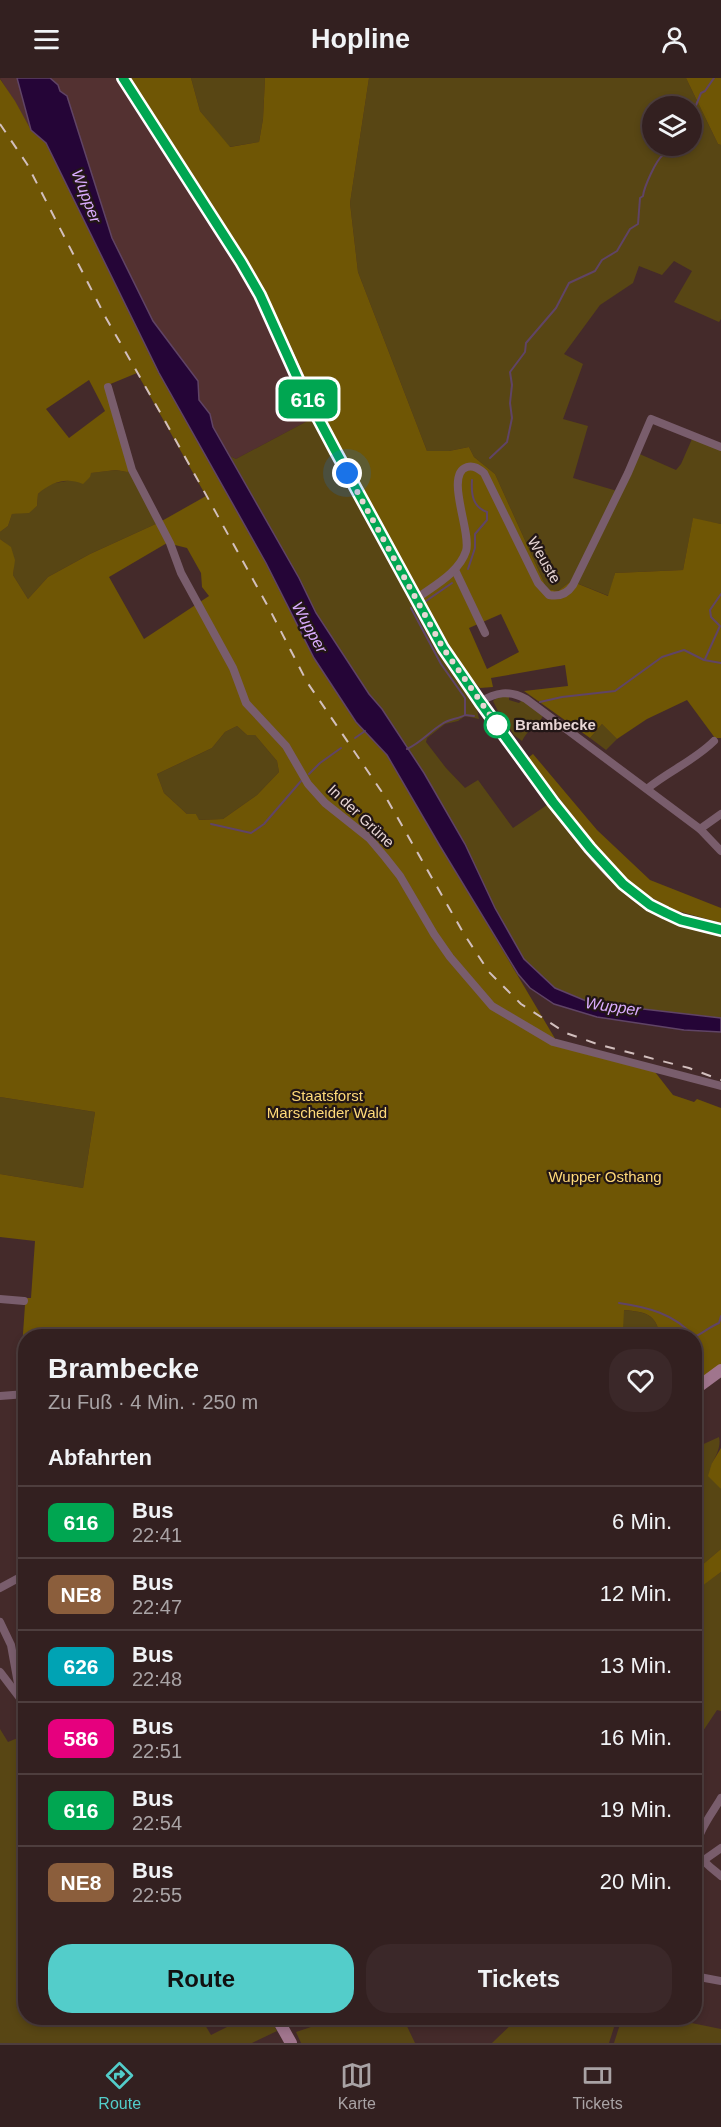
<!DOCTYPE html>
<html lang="de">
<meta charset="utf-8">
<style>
:root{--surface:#332020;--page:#3b2829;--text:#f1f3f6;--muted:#a9a3a5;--line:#4e3e3e;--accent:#53cdca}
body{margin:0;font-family:Helvetica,sans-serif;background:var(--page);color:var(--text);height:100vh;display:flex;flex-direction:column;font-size:22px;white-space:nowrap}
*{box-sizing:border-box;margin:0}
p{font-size:20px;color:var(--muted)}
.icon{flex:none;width:33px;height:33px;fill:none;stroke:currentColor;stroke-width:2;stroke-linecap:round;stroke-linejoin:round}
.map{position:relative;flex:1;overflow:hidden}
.sheet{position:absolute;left:18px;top:1251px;width:684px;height:696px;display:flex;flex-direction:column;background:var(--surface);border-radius:24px;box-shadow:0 3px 9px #0003,0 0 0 2px var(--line)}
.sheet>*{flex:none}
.badge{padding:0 12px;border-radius:9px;font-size:21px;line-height:39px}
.tools{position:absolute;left:642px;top:18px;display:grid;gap:12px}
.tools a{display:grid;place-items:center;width:60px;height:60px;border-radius:50%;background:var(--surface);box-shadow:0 3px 9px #0003,0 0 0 2px var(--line);font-size:30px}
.you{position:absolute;width:30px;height:30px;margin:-15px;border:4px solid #fff;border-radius:50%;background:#1a73e8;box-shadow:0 0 0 9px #1a73e833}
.map>.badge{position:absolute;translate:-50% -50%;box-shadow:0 0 0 3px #fff}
h2{padding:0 30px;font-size:22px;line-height:54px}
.round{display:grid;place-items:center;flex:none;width:63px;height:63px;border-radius:24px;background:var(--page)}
.head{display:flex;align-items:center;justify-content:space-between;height:102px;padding:0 30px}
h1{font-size:28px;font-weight:600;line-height:45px}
.button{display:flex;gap:12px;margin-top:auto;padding:12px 30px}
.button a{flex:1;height:69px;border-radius:24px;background:var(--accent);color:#111;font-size:24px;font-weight:600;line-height:69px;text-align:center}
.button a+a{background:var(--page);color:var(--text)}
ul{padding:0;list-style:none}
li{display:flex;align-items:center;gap:18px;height:72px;padding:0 30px;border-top:2px solid var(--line)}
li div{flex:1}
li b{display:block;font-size:22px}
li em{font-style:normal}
li .badge{min-width:66px;font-weight:700;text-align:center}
header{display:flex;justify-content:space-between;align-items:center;height:78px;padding:0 30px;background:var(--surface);font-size:27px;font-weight:600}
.tab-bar{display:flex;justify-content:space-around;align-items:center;height:84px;border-top:2px solid var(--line);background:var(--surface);font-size:16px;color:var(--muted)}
.tab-bar a{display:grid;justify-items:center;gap:3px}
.tab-bar .active{color:var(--accent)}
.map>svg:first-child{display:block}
.built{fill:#533131}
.green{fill:#584614;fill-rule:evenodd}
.forest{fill:#6f5605;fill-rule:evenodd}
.water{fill:#250537;stroke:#604466;stroke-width:1.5}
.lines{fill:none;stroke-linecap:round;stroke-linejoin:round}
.stream{stroke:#604466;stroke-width:2}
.minor{stroke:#795d6c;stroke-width:8}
.secondary{stroke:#a0758d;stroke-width:12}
.rail{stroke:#d2bfbe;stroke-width:2;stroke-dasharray:10 10;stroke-linecap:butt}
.line-casing{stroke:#fff;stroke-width:14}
.line{stroke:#00a651;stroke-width:9}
.walk{stroke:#e8d6d5;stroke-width:6;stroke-dasharray:0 10.8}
.stop-dot{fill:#fff;stroke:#00a651;stroke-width:3}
.labels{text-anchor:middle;stroke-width:4.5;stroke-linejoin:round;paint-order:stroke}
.street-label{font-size:15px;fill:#e8d6d5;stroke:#221616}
.stop-label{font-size:15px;font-weight:bold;fill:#e8d6d5;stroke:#221616;text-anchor:start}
.park-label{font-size:15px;fill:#ffda79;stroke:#221616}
.water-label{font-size:16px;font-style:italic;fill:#daacfe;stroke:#221616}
</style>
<header><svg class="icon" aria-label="menu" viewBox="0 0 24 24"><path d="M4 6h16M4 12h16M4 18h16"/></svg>Hopline<svg class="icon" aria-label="person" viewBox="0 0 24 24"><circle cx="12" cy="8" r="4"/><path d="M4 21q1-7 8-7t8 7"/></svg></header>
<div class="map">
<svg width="721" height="1965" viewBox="0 0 721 1965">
<rect width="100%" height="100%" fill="#442a2a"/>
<!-- built -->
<polygon class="built" points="0,0 118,0 247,203 313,340 236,381 230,378 213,349 210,336 199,322 198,303 153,243 112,160 69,25 31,52"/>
<!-- green -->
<g class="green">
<polygon points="191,0 265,0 263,41 259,64 229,69 200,33"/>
<path d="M 369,0 L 686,0 L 718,66 L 721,67 L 721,241 L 719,244 L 674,224 L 692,193 L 674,183 L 662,197 L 639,188 L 633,205 L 600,227 L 564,276 L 583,286 L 563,341 L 588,348 L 573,400 L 617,413 L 635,374 L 676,392 L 681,386 L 692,361 L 721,365 L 721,446 L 693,441 L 683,492 L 615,495 L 609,518 L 571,503 L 558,513 L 547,511 L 495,396 L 474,379 L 469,369 L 449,373 L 427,373 L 358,194 L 350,125 ZM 652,28 L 692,28 L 692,68 L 652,68 Z"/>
<polygon points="313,340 475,622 479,641 465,638 458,643 445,646 427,660 426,664 446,690 465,710 478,702 513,750 547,727 604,795 632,819 721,856 721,940 591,925 555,910 524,881 495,830 465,766 424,695 382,631 369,616 316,535 299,500 230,378 236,381"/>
<path d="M 116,392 L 127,394 L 133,392 L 160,444 L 90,476 L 48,499 L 28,521 L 13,497 C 15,480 15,471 0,461 L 0,454 L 8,448 L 12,436 L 29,434 L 37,428 L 38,416 L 49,406 L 90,399 L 90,395 Z"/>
<path d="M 498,619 L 509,619 L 509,622 L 519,625 L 522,622 L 543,638 C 538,648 527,652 522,663 L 514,657 L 501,637 L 502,636 L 500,633 L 498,633 L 493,623 Z"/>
<polygon points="602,646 617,661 606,672 590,660"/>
<polygon points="237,648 247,657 255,657 277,683 279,694 257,717 223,741 198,742 196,736 187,736 164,715 157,696 212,670 225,654"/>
<polygon points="0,1019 95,1034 83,1110 0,1096"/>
<path d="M 623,1232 C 645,1234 656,1235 660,1258 L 618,1258 L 623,1252 Z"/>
<path d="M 719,1359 C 721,1368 717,1377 712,1385 L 721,1411 L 721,1471 L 695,1493 L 695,1370 Z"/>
<polygon points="721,1494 721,1633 717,1632 695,1665 694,1513"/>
<polygon points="0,1651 8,1664 25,1657 26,1940 201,1940 211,1957 245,1940 270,1940 277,1953 252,1965 0,1965"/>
<polygon points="338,1940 393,1940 396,1945 404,1942 415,1965 301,1965 296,1954"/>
<polygon points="518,1940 617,1940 609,1965 492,1965"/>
<polygon points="622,1940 667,1940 721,1951 721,1965 614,1965"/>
</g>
<!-- forest -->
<g class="forest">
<path d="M 130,0 L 191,0 L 200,33 L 230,69 L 259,64 L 263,41 L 265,0 L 369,0 L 350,125 L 358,194 L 427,373 L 449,373 L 469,369 L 474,379 L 495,396 L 547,511 L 558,513 L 571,503 L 608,518 L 615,495 L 683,492 L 693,440 L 721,446 L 721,660 L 715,660 L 687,622 L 647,641 L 617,661 L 602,646 L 590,660 L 524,613 L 568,608 L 565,587 L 491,600 L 493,609 L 480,610 L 464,593 L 447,568 L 306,306 ZM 501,536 L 519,574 L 487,591 L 469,550 Z"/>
<polygon points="686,0 721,0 721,67 718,66"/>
<path d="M 0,1 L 15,23 L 31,52 L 46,65 L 159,295 L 266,485 L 314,580 L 356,644 L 387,677 L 560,969 L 655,994 L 673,1017 L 694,1024 L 697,1021 L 721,1030 L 721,1286 L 695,1305 L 694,1258 L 660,1258 C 656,1235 645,1234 624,1232 L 623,1252 L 618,1258 L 292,1258 L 262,1253 L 227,1258 L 26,1258 L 25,1271 L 22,1270 L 25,1227 L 27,1220 L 31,1220 L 35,1163 L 0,1159 L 0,1096 L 83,1110 L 95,1034 L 0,1019 L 0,461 L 11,469 L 15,482 L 13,497 L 28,521 L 48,499 L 90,476 L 160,444 L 206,418 L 137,295 L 108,307 L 133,392 L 127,394 L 116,392 L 91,395 L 90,399 L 83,406 C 66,399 51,404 38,416 L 37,428 L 29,435 L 12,436 L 8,448 L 0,454 ZM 89,302 L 105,333 L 69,360 L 46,331 ZM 167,465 L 187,470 L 201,495 L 202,509 L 209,518 L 144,561 L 109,499 ZM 237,648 L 247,657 L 255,657 L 277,683 L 279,694 L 257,717 L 223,741 L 199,742 L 196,736 L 187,736 L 164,715 L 157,696 L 212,670 L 225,654 Z"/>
<polygon points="533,676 597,752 650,802 721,830 721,845 674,832 638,812 614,791 528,680"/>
<polygon points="721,1370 721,1411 708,1398 712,1385"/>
<polygon points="721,1471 721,1494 698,1511 695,1509 695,1493"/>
</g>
<!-- water -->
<polygon class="water" points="17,0 50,0 58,7 60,13 67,18 112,160 153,243 198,303 199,322 210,336 213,349 299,500 316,535 369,616 382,631 424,695 465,766 495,830 524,881 555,910 591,925 721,940 721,954 684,952 597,939 554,926 530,910 518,896 440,768 387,677 356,644 314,580 266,485 159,295 46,65 31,52"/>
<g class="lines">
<!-- stream -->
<g class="stream">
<polyline points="692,37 701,15 705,13 714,0"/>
<path d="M 490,380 L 507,364 L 512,340 L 510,325 L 512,307 L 510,294 L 525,274 L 526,265 L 556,230 L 569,205 L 595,193 L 602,182 L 617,173 L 630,151 L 638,146 L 640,120 L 643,118 C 644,109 656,82 663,77 L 664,71 L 668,70 L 670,68"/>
<path d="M 468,491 L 475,470 L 475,456 L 487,442 L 487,434 C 473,429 471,417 472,402"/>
<polyline points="426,523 452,505"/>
<polyline points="411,530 441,586 465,620 465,637"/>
<polyline points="705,581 720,548 711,539 710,532 721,516"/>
<polyline points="540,624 562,619 615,613 662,579 684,572 704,582 721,585"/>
<polyline points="355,660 365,653"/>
<path d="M 407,671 C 422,664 429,654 442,646 C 449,641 458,641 465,637 L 474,638"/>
<polyline points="309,696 320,685 341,670"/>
<polyline points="211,746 251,755 264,746 301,703"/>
<path d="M 619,1225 C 647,1229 675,1236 693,1258"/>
<path d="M 694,1259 C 702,1256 709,1249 719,1245 L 721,1238"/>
</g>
<!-- minor -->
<g class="minor">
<polyline points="108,309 132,392 170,465 181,495 233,590 246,625 286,668 308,706 325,725 369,760 385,779 400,798 434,856 450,879 492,928 553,964 721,1008"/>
<polyline points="455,492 485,555"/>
<path d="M 416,521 C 433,508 459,495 466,473 C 472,455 444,396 467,389 C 474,387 479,391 484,395 L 538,505 L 549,517 C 559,519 567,516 573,507 L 628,395 L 651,341 L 721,369"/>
<path d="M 480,624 C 496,614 509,612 526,621 L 700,751 L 721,773"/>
<path d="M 648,710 C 669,693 695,682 714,663"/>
<polyline points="700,751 721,736"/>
<polyline points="0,1221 24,1223"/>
<polyline points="0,1318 26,1316"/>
<polyline points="0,1510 26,1496"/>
<polyline points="0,1544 11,1567 21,1622"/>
<polyline points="0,1594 26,1628"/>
<path d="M 721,1720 C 713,1735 690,1761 700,1778 C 705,1786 714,1792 721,1798"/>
<polyline points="694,1789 721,1770"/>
<polyline points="694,1898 721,1903"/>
</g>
<!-- secondary -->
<g class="secondary">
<path d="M 123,0 L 241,184 L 260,217 L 314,333 L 443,570 C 475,619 509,665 544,712 C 574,752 606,798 648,826 C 670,840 696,847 721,852"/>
<polyline points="694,1312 721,1292"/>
<polyline points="277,1940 291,1965"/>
</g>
<!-- rail -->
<polyline class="rail" points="0,46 27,86 106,240 164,341 271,534 307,604 388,723 464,856 489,894 521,926 566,955 600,967 689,990 721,1002"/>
</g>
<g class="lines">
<!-- line casing -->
<g class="line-casing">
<polyline id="line" points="123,0 241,184 260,217 301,308 336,374 443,570 480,624 553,724 590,770 623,806 650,827 666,835 681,842 721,852"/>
</g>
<!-- line -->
<use href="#line" class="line"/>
<!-- walk -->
<polyline class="walk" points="347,395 443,570 497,647"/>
</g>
<!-- markers -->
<circle class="stop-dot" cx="497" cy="647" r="12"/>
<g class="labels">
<!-- street labels -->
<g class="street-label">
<text transform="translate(544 482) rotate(60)" y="5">Weuste</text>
<text transform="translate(361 738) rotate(43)" y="5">In der Grüne</text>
</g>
<!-- stop labels -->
<g class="stop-label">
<text x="515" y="652">Brambecke</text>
</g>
<!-- park labels -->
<g class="park-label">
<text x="327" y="1023">Staatsforst<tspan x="327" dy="17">Marscheider Wald</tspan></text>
<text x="605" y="1104">Wupper Osthang</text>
</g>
<!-- water labels -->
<g class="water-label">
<text transform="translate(87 118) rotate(69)" y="6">Wupper</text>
<text transform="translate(310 549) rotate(61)" y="6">Wupper</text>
<text transform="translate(613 928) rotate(8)" y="6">Wupper</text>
</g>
</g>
</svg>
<div class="tools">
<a><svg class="icon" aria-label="layers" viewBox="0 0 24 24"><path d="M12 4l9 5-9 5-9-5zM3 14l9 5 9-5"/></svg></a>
</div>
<div class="you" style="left:347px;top:395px"></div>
<b class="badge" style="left:308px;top:321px;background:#00a651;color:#fff">616</b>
<section class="sheet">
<div class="head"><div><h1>Brambecke</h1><p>Zu Fuß · 4 Min. · 250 m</p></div><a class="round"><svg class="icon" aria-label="heart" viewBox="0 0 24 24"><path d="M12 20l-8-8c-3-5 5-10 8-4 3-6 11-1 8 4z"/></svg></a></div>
<h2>Abfahrten</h2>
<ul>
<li><span class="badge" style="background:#00a651;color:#fff">616</span><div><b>Bus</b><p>22:41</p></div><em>6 Min.</em></li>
<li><span class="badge" style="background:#8b5e3c;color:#fff">NE8</span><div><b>Bus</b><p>22:47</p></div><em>12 Min.</em></li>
<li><span class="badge" style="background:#00a3b4;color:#fff">626</span><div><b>Bus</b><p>22:48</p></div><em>13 Min.</em></li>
<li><span class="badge" style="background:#e6007e;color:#fff">586</span><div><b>Bus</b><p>22:51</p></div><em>16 Min.</em></li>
<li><span class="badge" style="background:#00a651;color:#fff">616</span><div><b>Bus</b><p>22:54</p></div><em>19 Min.</em></li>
<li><span class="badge" style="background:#8b5e3c;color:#fff">NE8</span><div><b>Bus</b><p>22:55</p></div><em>20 Min.</em></li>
</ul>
<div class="button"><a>Route</a><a>Tickets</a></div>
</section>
</div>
<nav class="tab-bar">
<a class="active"><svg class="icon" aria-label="directions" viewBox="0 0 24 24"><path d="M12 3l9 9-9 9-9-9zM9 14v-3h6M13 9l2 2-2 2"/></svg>Route</a>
<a><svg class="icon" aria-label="map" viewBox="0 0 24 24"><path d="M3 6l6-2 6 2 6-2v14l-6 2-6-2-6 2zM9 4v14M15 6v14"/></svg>Karte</a>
<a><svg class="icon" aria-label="tickets" viewBox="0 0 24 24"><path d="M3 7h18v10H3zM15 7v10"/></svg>Tickets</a>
</nav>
